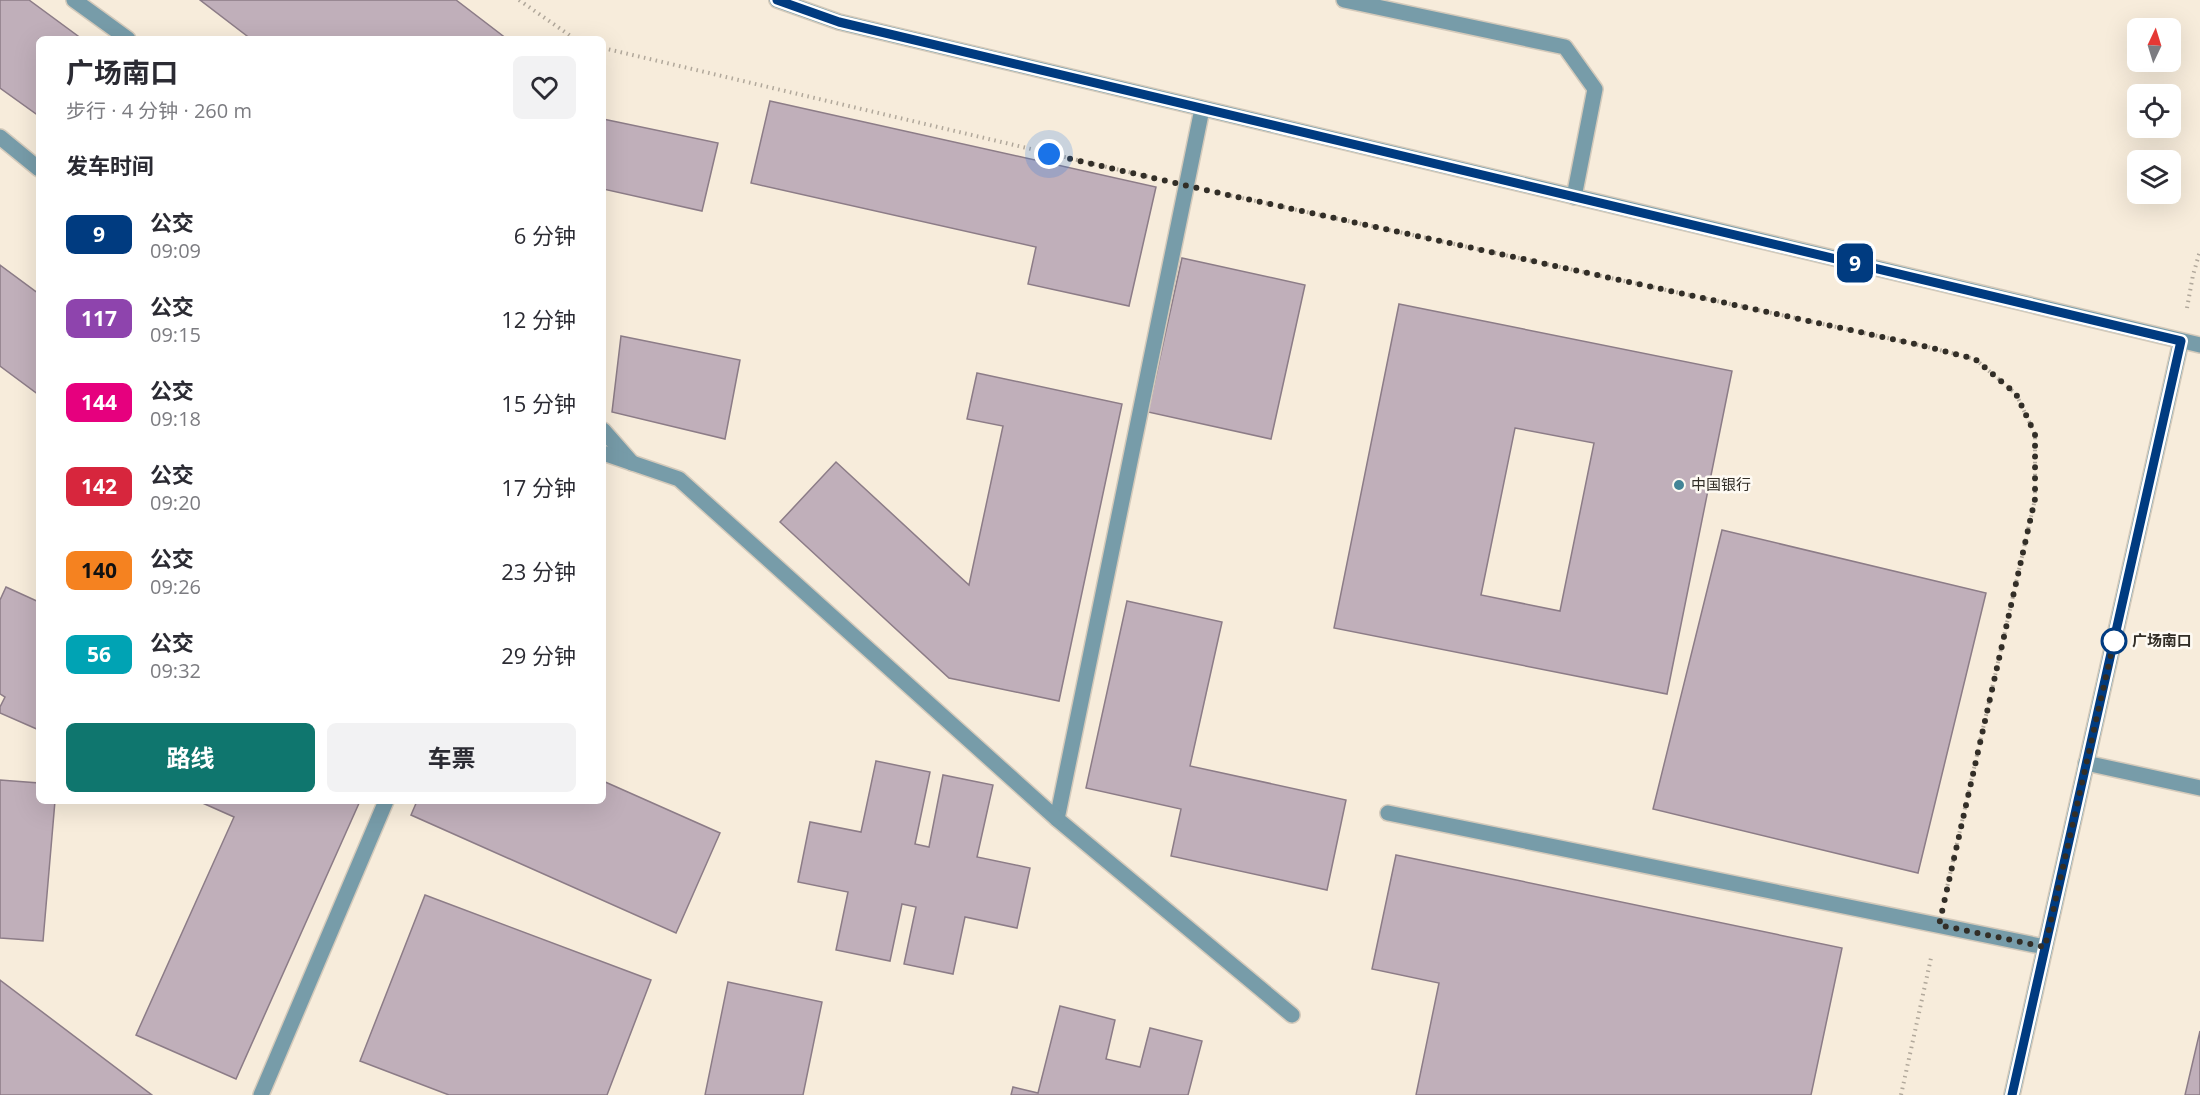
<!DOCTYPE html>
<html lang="zh">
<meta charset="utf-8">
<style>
:root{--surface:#fff;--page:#f2f2f3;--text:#2b2b33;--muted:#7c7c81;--accent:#0f766e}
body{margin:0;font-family:"Open Sans","Noto Sans SC",sans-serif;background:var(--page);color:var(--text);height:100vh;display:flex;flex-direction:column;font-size:22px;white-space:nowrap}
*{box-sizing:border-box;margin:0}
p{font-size:20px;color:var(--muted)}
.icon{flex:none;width:33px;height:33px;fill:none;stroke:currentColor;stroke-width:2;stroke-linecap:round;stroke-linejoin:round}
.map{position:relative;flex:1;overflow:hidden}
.panel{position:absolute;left:36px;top:36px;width:570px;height:768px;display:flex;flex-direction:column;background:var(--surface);border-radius:9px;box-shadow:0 6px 24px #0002}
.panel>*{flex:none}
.badge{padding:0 12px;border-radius:9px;font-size:21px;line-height:39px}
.needle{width:39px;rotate:4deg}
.fabs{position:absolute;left:2127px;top:18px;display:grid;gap:12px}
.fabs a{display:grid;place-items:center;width:54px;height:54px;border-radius:9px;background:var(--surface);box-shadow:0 6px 24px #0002;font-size:30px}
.you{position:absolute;width:30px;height:30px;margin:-15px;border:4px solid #fff;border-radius:50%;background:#1a73e8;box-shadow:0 0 0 9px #1a73e833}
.map>.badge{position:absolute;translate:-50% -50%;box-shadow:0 0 0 3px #fff}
h2{padding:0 30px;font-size:22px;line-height:54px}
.round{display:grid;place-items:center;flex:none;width:63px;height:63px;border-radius:9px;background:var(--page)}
.head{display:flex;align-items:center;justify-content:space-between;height:102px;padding:0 30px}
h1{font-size:28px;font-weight:700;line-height:45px}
.primary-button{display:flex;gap:12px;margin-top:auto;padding:12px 30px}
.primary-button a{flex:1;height:69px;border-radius:9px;background:var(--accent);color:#fff;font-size:24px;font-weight:700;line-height:69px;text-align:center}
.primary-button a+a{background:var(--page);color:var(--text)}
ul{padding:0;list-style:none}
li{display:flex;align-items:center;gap:18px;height:84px;padding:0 30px}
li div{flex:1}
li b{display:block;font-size:22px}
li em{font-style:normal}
li .badge{min-width:66px;font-weight:700;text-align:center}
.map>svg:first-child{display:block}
.building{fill:#c0afba;stroke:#8c7c87;stroke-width:1.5;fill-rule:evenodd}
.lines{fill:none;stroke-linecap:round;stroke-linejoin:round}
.service-casing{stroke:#d4cabb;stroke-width:18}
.minor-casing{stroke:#d4cabb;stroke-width:18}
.tertiary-casing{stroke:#d4cabb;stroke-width:18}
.path{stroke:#b1a89b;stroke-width:4;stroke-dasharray:1.5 4.5;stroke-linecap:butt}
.service{stroke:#779ca9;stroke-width:15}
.minor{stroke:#779ca9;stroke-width:15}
.tertiary{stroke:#779ca9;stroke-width:15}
.line-casing{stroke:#fff;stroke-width:14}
.line{stroke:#003b80;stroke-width:9}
.walk{stroke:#322e27;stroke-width:6;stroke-dasharray:0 10.8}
.poi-dot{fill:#438497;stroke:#fefaf3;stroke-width:2}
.stop-dot{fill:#fff;stroke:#003b80;stroke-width:3}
.labels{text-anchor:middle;stroke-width:5;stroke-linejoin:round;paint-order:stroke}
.poi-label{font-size:15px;fill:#322e27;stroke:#fefaf3;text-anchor:start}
.stop-label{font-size:15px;font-weight:bold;fill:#322e27;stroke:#fefaf3;text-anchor:start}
</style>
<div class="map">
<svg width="2200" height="1095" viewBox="0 0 2200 1095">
<rect width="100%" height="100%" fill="#f7ecdb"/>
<!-- building -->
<g class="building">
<polygon points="0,0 29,0 82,39 39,39 39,116 0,88"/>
<polygon points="200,0 456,0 507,39 251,39"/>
<polygon points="770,101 1156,187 1129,306 1028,284 1036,247 751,183"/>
<polygon points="603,119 718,143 702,211 603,189"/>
<polygon points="1182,258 1305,285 1271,439 1148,412"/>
<polygon points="0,265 39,294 39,395 0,366"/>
<path d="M 1399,304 L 1732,371 L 1667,694 L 1334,628 ZM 1515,428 L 1594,443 L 1560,611 L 1481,595 Z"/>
<polygon points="621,336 740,360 725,439 612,412"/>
<polygon points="977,373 1122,404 1059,701 949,678 780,522 836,462 969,585 1003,426 967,419"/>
<polygon points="1722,530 1986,593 1918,873 1653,809"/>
<polygon points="6,587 39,602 39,730 0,713 0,707 5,697 0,694 0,600"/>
<polygon points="1127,601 1222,622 1190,766 1346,800 1327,890 1171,856 1181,809 1086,788"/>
<polygon points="876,761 930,772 915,844 929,847 943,775 993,785 977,857 1030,868 1017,928 965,917 953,974 904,964 916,907 902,904 890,961 836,950 848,892 798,882 810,822 861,832"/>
<polygon points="0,780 39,783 39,801 55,801 43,941 0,938"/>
<polygon points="603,781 720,833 676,933 411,815 417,801 603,801"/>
<polygon points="198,801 360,801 236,1079 136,1035 234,817"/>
<polygon points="1396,855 1842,948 1811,1095 1416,1095 1439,983 1372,969"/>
<polygon points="425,895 651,980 607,1095 449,1095 360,1061"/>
<polygon points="0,980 152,1095 0,1095"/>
<polygon points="728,982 822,1002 803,1095 705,1095"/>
<polygon points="1060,1006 1115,1020 1106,1059 1140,1067 1150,1028 1202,1041 1188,1095 1011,1095 1013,1087 1038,1093"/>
<polygon points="2200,1031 2200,1095 2185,1095"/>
</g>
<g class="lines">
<!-- service casing -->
<g class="service-casing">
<g id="service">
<polyline points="1344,0 1565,47 1595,89 1574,197"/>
<polyline points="1202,109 1057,819 1292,1015"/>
<polyline points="2086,763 2200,788"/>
<polyline points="1388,813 2045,947"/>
</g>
</g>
<!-- minor casing -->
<g class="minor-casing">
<g id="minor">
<polyline points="74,0 128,39"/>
<polyline points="0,137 39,169"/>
<polyline points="603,430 632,463"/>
<polyline points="603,453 679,479 1057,819"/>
<polyline points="261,1095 386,801"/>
</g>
</g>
<!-- tertiary casing -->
<g class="tertiary-casing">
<g id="tertiary">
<polyline points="777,0 839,22 2200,345"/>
<polyline points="2012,1095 2181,341"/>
</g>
</g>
<!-- path -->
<g class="path">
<polyline points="519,0 575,39"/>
<polyline points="603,48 1154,178"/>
<polyline points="1219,193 1924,346 1975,359 2016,394 2035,434 2035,499 1946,892"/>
<polyline points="2187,308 2193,275 2200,251"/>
<polyline points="1901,1095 1931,958"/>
</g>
<!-- service -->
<use href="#service" class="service"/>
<!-- minor -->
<use href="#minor" class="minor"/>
<!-- tertiary -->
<use href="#tertiary" class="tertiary"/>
</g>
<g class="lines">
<!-- line casing -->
<g class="line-casing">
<polyline id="line" points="777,0 839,22 2181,341 2012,1095"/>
</g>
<!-- line -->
<use href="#line" class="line"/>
<!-- walk -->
<polyline class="walk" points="1049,154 1210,191 1924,346 1975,359 2016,394 2035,434 2035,499 1939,925 2045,947 2114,641"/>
</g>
<!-- markers -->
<circle class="poi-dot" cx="1679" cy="485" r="6"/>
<circle class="stop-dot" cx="2114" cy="641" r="12"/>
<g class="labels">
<!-- poi labels -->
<g class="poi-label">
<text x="1691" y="490">中国银行</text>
</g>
<!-- stop labels -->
<g class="stop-label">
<text x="2132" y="646">广场南口</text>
</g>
</g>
</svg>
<div class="fabs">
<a><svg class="needle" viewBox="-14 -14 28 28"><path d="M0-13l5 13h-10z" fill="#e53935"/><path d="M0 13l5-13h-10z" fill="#7c7c81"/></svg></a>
<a><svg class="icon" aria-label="locate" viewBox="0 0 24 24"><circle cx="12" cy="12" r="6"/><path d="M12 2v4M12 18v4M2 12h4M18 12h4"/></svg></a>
<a><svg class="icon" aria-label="layers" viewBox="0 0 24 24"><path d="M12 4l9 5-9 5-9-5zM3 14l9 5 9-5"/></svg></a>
</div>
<div class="you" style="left:1049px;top:154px"></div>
<b class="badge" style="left:1855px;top:263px;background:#003b80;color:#fff">9</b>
<section class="panel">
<div class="head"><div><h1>广场南口</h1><p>步行 · 4 分钟 · 260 m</p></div><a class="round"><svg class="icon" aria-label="heart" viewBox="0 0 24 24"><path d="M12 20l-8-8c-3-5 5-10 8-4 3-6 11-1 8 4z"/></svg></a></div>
<h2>发车时间</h2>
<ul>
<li><span class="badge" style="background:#003b80;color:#fff">9</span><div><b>公交</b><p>09:09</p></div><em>6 分钟</em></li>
<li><span class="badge" style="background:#8e44ad;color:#fff">117</span><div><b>公交</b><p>09:15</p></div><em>12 分钟</em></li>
<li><span class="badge" style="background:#e6007e;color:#fff">144</span><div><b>公交</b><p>09:18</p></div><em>15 分钟</em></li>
<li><span class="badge" style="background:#d7263d;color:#fff">142</span><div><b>公交</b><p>09:20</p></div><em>17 分钟</em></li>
<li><span class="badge" style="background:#f58220;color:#111">140</span><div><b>公交</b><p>09:26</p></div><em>23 分钟</em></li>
<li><span class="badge" style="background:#00a3b4;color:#fff">56</span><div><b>公交</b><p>09:32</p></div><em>29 分钟</em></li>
</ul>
<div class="primary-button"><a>路线</a><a>车票</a></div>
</section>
</div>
